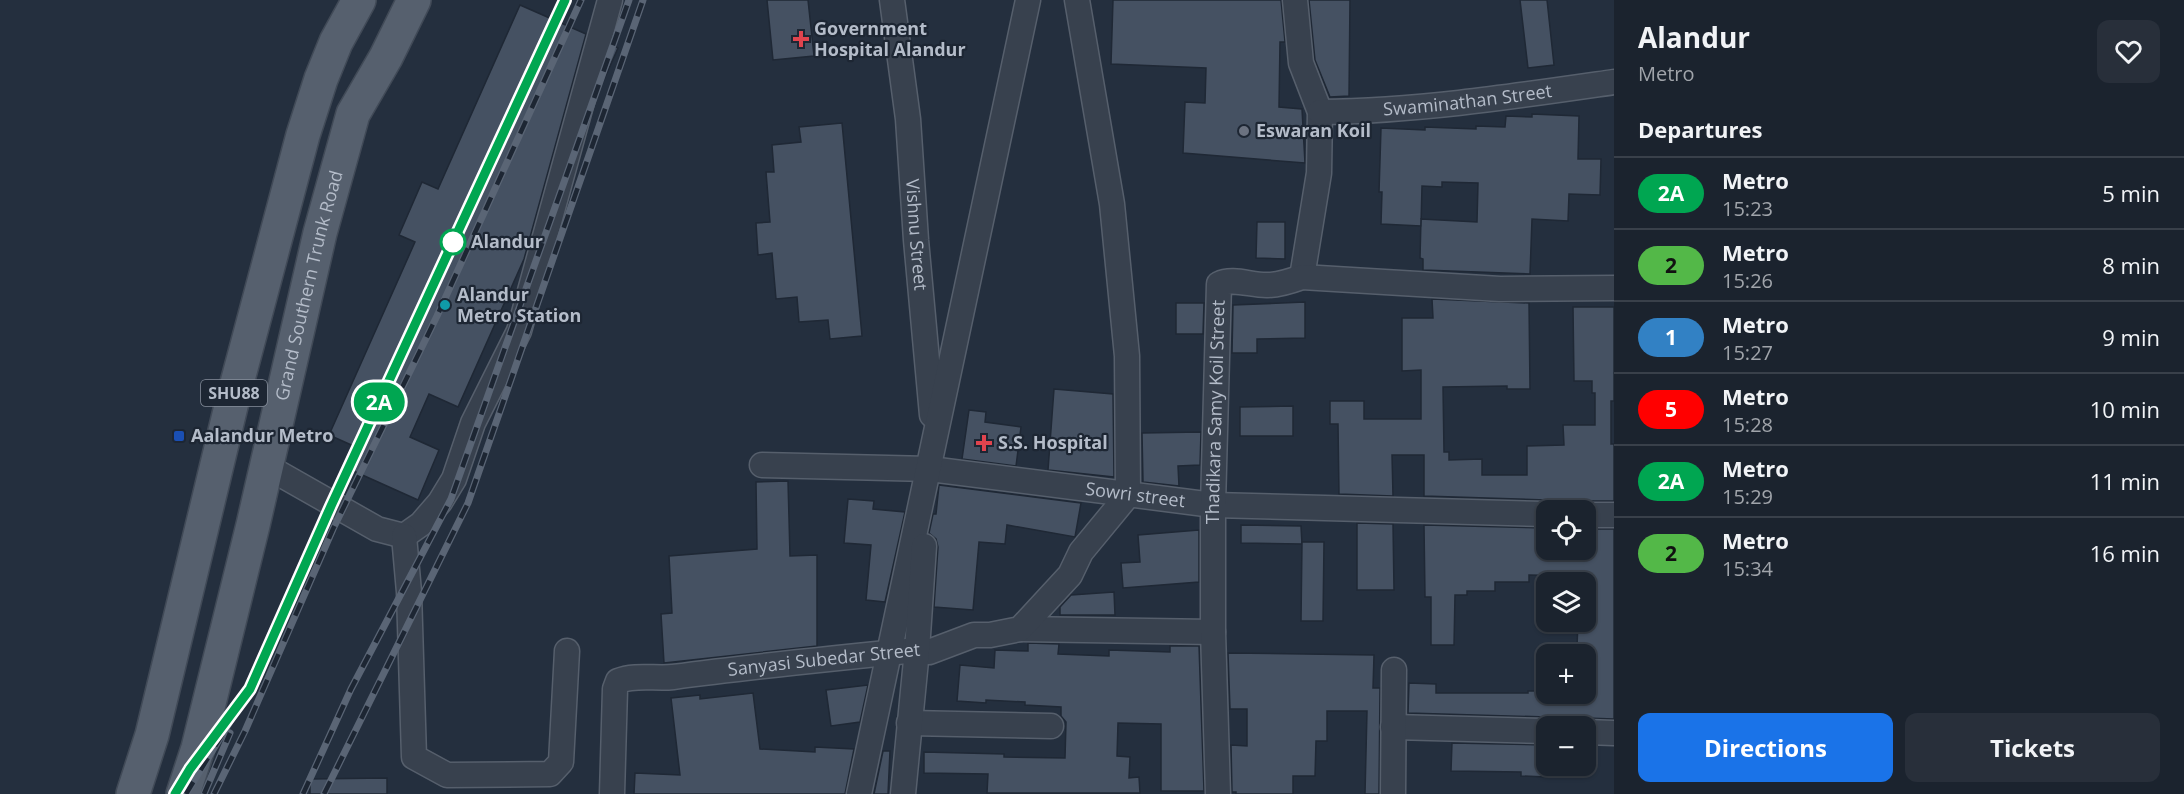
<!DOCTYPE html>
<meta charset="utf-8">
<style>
:root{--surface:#1b232e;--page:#282f3a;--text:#f1f3f6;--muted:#a0a4aa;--line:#39404a;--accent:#1a73e8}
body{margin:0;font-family:"Open Sans",sans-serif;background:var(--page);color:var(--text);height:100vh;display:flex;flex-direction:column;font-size:22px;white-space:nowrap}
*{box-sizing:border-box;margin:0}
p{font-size:20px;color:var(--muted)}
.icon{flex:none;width:33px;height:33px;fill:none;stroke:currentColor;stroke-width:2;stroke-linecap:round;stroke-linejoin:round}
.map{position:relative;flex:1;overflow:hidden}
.panel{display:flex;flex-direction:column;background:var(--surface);width:570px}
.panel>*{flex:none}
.badge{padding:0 12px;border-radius:20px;font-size:21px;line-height:39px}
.buttons{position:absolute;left:1536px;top:500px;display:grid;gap:12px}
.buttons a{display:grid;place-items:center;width:60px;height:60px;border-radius:12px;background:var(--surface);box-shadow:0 2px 4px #0004,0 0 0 2px var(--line);font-size:30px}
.map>.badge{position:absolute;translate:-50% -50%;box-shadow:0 0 0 3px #fff}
h2{padding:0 24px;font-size:22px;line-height:54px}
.round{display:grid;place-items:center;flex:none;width:63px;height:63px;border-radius:12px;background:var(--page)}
.overview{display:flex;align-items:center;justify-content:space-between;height:102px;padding:0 24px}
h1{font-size:28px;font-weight:700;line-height:45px}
.cta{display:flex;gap:12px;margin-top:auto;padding:12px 24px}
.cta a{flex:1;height:69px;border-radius:12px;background:var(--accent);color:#fff;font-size:24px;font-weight:700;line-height:69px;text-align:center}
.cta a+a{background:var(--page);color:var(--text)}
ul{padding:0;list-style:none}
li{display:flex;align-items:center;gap:18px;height:72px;padding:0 24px;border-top:2px solid var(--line)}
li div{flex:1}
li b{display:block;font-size:22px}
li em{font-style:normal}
li .badge{min-width:66px;font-weight:700;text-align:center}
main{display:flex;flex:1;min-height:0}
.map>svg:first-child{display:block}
.building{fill:#455162;stroke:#1f2835;stroke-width:1.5}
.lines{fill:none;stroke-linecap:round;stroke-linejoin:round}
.street-casing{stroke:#565f6c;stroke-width:27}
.primary-casing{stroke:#414a57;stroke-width:36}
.street{stroke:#38414e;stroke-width:24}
.primary{stroke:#56606e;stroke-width:33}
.rail-casing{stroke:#5a6575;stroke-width:7}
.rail{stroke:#1d2633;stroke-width:4.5;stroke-dasharray:14;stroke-linecap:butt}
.line-casing{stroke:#fff;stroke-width:14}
.line{stroke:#00a651;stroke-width:9}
.health-dot{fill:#e0444e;stroke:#1d2633;stroke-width:2}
.worship-dot{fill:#6b7280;stroke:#1d2633;stroke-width:2}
.stop-dot{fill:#fff;stroke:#00a651;stroke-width:3}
.culture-dot{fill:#0f9aa8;stroke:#1d2633;stroke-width:2}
.transit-dot{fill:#1a4fb4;stroke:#1d2633;stroke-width:2}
.labels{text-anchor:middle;stroke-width:4.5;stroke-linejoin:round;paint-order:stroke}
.shield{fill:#1d2633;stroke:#878f9c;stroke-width:1.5}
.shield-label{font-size:16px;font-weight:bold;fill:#b4bcc9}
.poi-label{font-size:18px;font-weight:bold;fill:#b4bcc9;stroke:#1d2633;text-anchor:start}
.street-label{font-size:18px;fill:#b4bcc9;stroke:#1d2633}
.stop-label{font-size:18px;font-weight:bold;fill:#b4bcc9;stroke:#1d2633;text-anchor:start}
</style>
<main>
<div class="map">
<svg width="1614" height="794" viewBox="0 0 1614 794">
<rect width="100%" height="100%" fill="#242f3e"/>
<!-- building -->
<g class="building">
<polygon points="767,0 808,0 814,56 773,60"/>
<polygon points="1113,0 1281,0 1285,42 1280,42 1279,107 1302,109 1305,163 1183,153 1185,102 1205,103 1206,68 1111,64"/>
<polygon points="1309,0 1350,0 1349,96 1330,97 1315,60"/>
<polygon points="1520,0 1547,0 1554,65 1528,68"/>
<polygon points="520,5 586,34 524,259 458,407 429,394 410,437 439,450 418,500 349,469 358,448 329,435 415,242 399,235 422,182 438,189"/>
<polygon points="612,45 618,48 602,84"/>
<polygon points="1532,114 1579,116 1578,159 1601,159 1600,195 1569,194 1568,221 1532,219 1530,274 1423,270 1423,259 1420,258 1421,219 1477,222 1478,183 1442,182 1442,187 1422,186 1421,226 1381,224 1382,192 1379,192 1381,128 1425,130 1425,127 1476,129 1476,126 1505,127 1506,116 1532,117"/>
<polygon points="842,123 862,336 830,339 828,320 799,322 797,297 776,299 772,253 758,255 756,223 770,222 766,172 774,172 772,145 801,142 799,127"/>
<polygon points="1257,222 1285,222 1285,259 1256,258"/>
<polygon points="1432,299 1529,303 1530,389 1507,389 1507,386 1443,387 1444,452 1449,452 1449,460 1482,459 1482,475 1527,475 1527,446 1564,445 1563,425 1595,425 1595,393 1592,393 1592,381 1574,381 1573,307 1614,307 1614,401 1611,401 1611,444 1614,444 1614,501 1585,501 1578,503 1573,509 1559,509 1554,502 1546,500 1424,496 1424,455 1392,455 1393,496 1339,494 1338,424 1330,424 1330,401 1364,401 1364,419 1421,419 1421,370 1402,371 1402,318 1433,318"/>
<polygon points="1305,302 1305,338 1257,339 1257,353 1232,353 1233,305"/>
<polygon points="1176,303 1204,303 1203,334 1176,334"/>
<polygon points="1054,389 1113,394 1114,477 1048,470"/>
<polygon points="1293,406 1293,436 1240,436 1240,407"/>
<polygon points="969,410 986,412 985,422 1021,427 1016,466 962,459"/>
<polygon points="1201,432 1200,465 1178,466 1179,486 1143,482 1142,433"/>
<polygon points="788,481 790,556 817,555 817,646 664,663 661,614 672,613 669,556 757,549 756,482"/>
<polygon points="939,485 1081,503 1075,537 1007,525 1005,544 979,542 973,610 934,607 938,547 936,539 929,533 933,514 936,514"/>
<polygon points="848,499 874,501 873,509 905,512 885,602 866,600 871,545 844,543"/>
<polygon points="1357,523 1393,524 1394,590 1357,590"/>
<polygon points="1241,525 1301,526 1302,544 1241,543"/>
<polygon points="1424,525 1546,528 1546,549 1586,549 1586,529 1614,529 1614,719 1586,718 1579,720 1574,725 1559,725 1554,719 1546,717 1408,713 1409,683 1436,684 1436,693 1528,693 1528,691 1546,691 1546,693 1586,693 1586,654 1579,654 1579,647 1577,647 1578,621 1586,621 1586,582 1581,582 1581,576 1529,575 1529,582 1495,582 1495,591 1467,591 1467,595 1455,595 1454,645 1431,645 1431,597 1425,597"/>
<polygon points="1199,530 1199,582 1123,588 1121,563 1140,562 1138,535"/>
<polygon points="1302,542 1324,542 1323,621 1301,621"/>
<polygon points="1114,592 1115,615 1060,615 1060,607 1071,595"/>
<polygon points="1028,643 1059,644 1058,654 1109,656 1109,650 1170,652 1170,646 1199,646 1204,791 1161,791 1161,724 1118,723 1117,756 1130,757 1129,778 1139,777 1140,793 987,793 988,774 924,773 924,752 1004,754 1004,757 1065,758 1066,722 1061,716 1061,707 1025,705 1025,702 986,700 986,703 957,701 960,665 994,668 995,650 1028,651"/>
<polygon points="1228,653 1374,655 1373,688 1380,688 1379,794 1365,794 1367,711 1327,711 1327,741 1316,741 1315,776 1293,776 1293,794 1236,794 1236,792 1232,792 1231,745 1247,746 1247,709 1230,709"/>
<polygon points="868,685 860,722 831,726 826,690"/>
<polygon points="753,693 760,749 815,752 815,747 854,749 845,794 634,794 635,773 680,775 671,698 700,695 700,699"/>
<polygon points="1452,743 1546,745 1546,777 1521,776 1521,772 1451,771"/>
<polygon points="883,751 890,751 888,794 874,794"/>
<polygon points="387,778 387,794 310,794 310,779"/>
</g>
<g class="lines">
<!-- street casing -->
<g class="street-casing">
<g id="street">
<path id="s1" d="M 892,0 L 908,119 L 916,240 L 932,415"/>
<polyline points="1295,0 1301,63 1320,112 1319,173 1302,277"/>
<path id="s2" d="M 1320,112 C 1419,111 1517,96 1614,82"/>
<path id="s3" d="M 762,465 L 930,469 L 1213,505 L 1546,514"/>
<polyline points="266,466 377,529 404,536 421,524 440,502 454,479 473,423 519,331 610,0"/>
<polyline points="1586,515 1614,515"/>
<polyline points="404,536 409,592 414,757 447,775 550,774 561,762 567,651"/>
<polyline points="1020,629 1213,632"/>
<polyline points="909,723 1051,726"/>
<polyline points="1393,727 1546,731"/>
<polyline points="1586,732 1614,733"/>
<path id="s4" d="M 612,794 L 615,689 L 618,681 C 635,674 656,679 673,677 C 755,666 836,658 917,650 L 929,652 L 974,635 L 990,635 L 1020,629 L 1070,575 L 1081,552 L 1128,495 L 1127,356 L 1112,204 L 1077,0"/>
<polyline points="859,794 1028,0"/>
<polyline points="903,794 917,650 924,546"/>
<path id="s5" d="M 1218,794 L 1213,632 L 1213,505 L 1219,284 C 1233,277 1253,286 1268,285 C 1279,285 1291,281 1302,277 L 1500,289 L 1614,288"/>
<polyline points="1393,794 1394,670"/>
</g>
</g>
<!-- primary casing -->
<g class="primary-casing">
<g id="primary">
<polyline points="133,794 152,735 232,402 303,135 321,79 336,42 359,0"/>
<path id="s6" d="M 183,794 L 198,748 L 253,525 L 320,233 L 353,114 L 386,57 L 414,0"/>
</g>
</g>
<!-- street -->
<use href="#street" class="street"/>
<!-- primary -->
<use href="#primary" class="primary"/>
<!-- rail casing -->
<g class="rail-casing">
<g id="rail">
<polyline points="175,794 186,776"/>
<polyline points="186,794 250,689 331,506 565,0"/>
<polyline points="204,794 230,733"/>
<polyline points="214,794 245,731 333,529 437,316 581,0"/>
<polyline points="303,794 351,689 451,499 629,0"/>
<polyline points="324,794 468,503 643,0"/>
</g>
</g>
<!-- rail -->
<use href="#rail" class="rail"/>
</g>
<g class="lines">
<!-- line casing -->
<g class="line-casing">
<polyline id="line" points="175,794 190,769 250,689 331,506 565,0"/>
</g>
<!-- line -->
<use href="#line" class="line"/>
</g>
<!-- markers -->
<g class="health-dot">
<path d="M798 30h6v6h6v6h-6v6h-6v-6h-6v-6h6z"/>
<path d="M981 434h6v6h6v6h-6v6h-6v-6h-6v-6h6z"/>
</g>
<circle class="worship-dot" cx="1244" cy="131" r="6"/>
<circle class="stop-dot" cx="453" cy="242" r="12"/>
<circle class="culture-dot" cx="445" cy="305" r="6"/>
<rect class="transit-dot" x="173" y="430" width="12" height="12" rx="3"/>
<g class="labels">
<!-- shield labels -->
<rect class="shield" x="201" y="380" width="66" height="26" rx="4.5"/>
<g class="shield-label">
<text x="234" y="399">SHU88</text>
</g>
<!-- poi labels -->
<g class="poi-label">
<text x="814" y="35">Government<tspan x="814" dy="21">Hospital Alandur</tspan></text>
<text x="1256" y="137">Eswaran Koil</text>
<text x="457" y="301">Alandur<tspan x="457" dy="21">Metro Station</tspan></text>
<text x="191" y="442">Aalandur Metro</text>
<text x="998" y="449">S.S. Hospital</text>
</g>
<!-- street labels -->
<g class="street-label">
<text dy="6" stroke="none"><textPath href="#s2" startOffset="148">Swaminathan Street</textPath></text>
<text dy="6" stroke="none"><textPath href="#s1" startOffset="236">Vishnu Street</textPath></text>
<text dy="6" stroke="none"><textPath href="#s6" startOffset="524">Grand Southern Trunk Road</textPath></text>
<text dy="6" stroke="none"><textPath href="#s5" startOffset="382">Thadikara Samy Koil Street</textPath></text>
<text dy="6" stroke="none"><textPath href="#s3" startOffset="375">Sowri street</textPath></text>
<text dy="6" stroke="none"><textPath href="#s4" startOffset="321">Sanyasi Subedar Street</textPath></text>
</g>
<!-- stop labels -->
<g class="stop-label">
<text x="471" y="248">Alandur</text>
</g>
</g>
</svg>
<div class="buttons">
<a><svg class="icon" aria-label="locate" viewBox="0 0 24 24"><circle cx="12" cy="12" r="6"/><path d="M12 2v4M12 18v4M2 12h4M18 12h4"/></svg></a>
<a><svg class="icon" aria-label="layers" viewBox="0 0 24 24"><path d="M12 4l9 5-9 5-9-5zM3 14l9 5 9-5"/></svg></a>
<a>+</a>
<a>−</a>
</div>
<b class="badge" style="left:379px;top:402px;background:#00a651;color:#fff">2A</b>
</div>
<section class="panel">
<div class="overview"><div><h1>Alandur</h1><p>Metro</p></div><a class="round"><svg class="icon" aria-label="heart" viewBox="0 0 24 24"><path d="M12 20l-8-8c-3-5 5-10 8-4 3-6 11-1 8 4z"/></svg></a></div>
<h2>Departures</h2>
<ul>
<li><span class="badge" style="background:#00a651;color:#fff">2A</span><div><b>Metro</b><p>15:23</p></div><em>5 min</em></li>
<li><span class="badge" style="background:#53b848;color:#111">2</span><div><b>Metro</b><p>15:26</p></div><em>8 min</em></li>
<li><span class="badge" style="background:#3281c4;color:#fff">1</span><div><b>Metro</b><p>15:27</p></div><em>9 min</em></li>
<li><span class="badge" style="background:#f00;color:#fff">5</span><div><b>Metro</b><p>15:28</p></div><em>10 min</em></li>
<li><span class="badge" style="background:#00a651;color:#fff">2A</span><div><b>Metro</b><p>15:29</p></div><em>11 min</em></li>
<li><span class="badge" style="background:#53b848;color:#111">2</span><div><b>Metro</b><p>15:34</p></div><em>16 min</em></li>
</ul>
<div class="cta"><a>Directions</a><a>Tickets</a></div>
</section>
</main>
